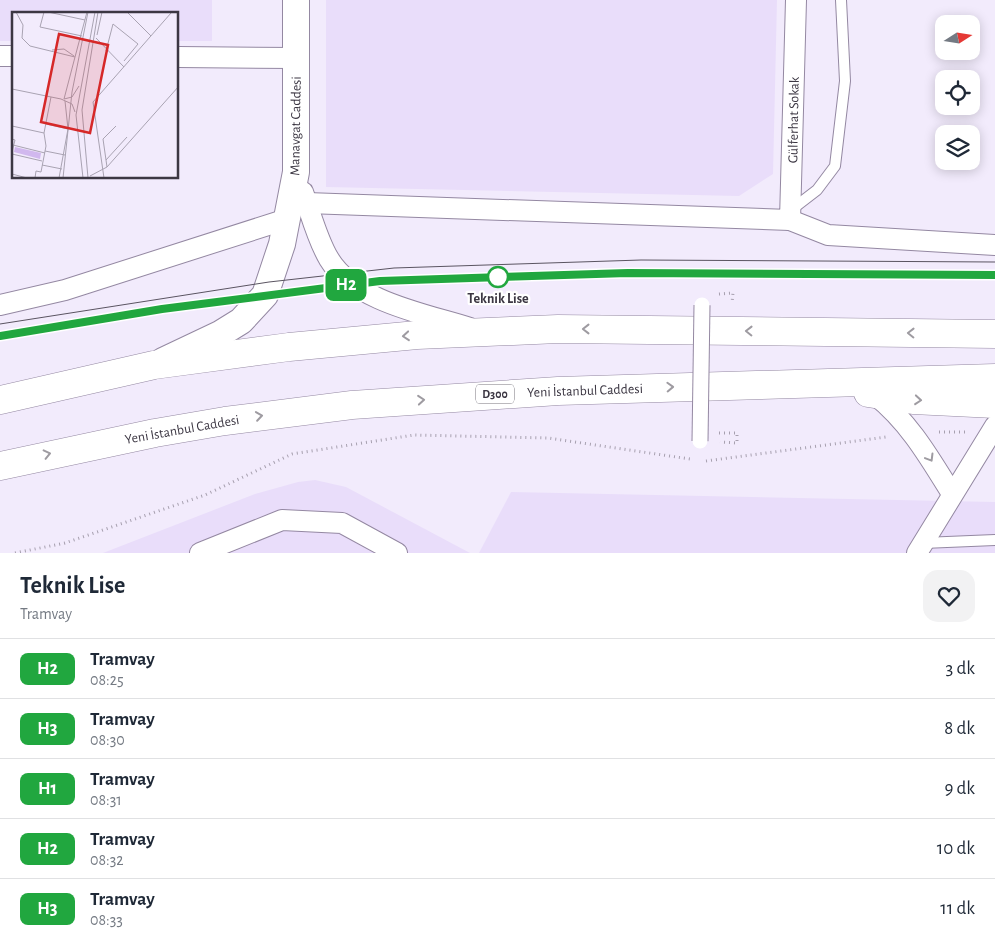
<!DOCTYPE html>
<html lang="tr">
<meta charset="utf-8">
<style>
:root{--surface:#fff;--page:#f2f2f3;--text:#1f2937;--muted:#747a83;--line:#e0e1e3}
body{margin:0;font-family:"Alegreya Sans",sans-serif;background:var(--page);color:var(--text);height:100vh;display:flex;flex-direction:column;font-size:19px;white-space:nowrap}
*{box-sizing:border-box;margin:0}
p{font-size:16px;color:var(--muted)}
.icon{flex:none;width:28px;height:28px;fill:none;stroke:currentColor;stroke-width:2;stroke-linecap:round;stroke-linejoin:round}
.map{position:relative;height:553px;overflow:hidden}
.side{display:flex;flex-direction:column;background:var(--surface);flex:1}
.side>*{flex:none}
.badge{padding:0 10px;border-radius:8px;font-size:18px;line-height:32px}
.needle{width:32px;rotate:78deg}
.fabs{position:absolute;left:935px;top:15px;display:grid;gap:10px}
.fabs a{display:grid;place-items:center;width:45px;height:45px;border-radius:10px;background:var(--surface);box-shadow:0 2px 12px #0003;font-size:25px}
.map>.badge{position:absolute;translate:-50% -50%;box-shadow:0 0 0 2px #fff}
.round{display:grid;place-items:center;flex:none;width:52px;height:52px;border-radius:15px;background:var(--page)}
.overview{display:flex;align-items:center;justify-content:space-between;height:85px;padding:0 20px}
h1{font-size:24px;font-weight:600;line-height:38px}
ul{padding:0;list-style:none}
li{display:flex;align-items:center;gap:15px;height:60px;padding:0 20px;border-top:1px solid var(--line)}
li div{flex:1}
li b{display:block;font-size:19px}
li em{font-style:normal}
li .badge{min-width:55px;font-weight:700;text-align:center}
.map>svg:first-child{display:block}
.built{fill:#e9ddfa}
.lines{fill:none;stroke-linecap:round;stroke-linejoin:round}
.service-casing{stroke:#9488a2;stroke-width:12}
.minor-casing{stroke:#9488a2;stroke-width:22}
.tertiary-casing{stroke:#9488a2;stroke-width:28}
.trunk-casing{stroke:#9488a2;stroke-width:29}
.path{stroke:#a7a0af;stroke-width:3;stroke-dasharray:1 4;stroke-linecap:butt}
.service{stroke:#fff;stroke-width:10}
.minor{stroke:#fff;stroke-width:20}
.tertiary{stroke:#fff;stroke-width:26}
.trunk{stroke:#fff;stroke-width:28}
.tram{stroke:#5a5461;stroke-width:1}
.pedestrian-bridge-casing{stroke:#9488a2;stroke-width:17;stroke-linecap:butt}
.pedestrian-bridge{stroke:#fff;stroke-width:15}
.oneway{stroke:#9e9ba1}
.line-casing{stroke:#fff;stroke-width:11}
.line{stroke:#21a73f;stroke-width:8}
.stop-dot{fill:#fff;stroke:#21a73f;stroke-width:2.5}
.labels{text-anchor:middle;stroke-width:4.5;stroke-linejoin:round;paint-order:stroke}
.shield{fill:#fff;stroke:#76737b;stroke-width:1}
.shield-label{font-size:12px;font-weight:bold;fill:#3c3743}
.street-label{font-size:14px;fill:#3c3743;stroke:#fff}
.stop-label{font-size:14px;font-weight:bold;fill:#3c3743;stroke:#fff}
.inset-road{fill:none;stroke:#a9a3b2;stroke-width:1}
.view{fill:#d62828;fill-opacity:0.15;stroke:#d62828;stroke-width:2.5}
.inset-edge{fill:none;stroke:#3c3743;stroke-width:2.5}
</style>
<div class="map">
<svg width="995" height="553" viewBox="0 0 995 553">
<rect width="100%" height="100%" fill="#f2ebfc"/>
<!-- built -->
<g class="built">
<polygon points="0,0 212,0 212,41 178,41 178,14 14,14 14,41 0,41"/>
<polygon points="326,0 777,0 773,174 739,196 326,187"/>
<polygon points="315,480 346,487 470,553 103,553 255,494 298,482"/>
<polygon points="511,492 995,502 995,553 479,553"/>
</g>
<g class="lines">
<!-- service casing -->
<g class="service-casing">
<g id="service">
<polyline points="791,210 817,190 835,166 845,81 841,0"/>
<polyline points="923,543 995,540"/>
</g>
</g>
<!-- minor casing -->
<g class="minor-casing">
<g id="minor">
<polyline points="0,56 14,56"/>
<polyline points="178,57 296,58"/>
<path d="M 303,192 C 311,214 317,239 329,259 C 355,302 426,314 470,328"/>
<polyline points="307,203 790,220 796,0"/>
<polyline points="790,220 828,235 995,245"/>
<polyline points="0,305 65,290 287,219"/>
<path d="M 875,395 C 909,422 929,457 952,494"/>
<polyline points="200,553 282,520 342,523 397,553"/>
<polyline points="917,553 995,426"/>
</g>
</g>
<!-- tertiary casing -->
<g class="tertiary-casing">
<polyline id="tertiary" points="163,361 220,334 241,321 265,295 282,244 296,172 296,0"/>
</g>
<!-- trunk casing -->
<g class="trunk-casing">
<g id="trunk">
<polyline points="868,393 913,400 995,404"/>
<polyline points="0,400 154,365 289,347 417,335 558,329 995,334"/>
<polyline points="0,466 155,433 225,421 352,405 558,391 995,378"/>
</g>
</g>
<!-- path -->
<g class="path">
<polyline points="719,294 733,293 732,303"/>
<polyline points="939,432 966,432"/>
<polyline points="719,433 737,433 737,443 720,442"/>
<polyline points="706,461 886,437"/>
<polyline points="15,553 65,543 205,495 292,454 414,435 548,438 690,459"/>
</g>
<!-- service -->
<use href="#service" class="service"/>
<!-- minor -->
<use href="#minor" class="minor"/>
<!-- tertiary -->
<use href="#tertiary" class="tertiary"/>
<!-- trunk -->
<use href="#trunk" class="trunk"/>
<!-- tram -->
<g class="tram">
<polyline points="0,324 269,282 394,268 641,260 995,262"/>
<polyline points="0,336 163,309 380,281 642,273 995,275"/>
</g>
<!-- pedestrian-bridge casing -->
<g class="pedestrian-bridge-casing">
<polyline id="pedestrian-bridge" points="700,441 702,305"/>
</g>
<!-- pedestrian-bridge -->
<use href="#pedestrian-bridge" class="pedestrian-bridge"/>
</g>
<!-- one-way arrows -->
<defs><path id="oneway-chevron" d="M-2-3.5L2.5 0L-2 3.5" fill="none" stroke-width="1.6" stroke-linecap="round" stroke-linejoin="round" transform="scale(1.25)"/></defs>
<g class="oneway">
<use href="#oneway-chevron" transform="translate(586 329) rotate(-180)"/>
<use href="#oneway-chevron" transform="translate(749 331) rotate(-179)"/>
<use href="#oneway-chevron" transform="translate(911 333) rotate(-179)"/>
<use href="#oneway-chevron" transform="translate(406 336) rotate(175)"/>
<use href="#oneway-chevron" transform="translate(670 387) rotate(-2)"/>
<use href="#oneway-chevron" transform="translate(421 400) rotate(-5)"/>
<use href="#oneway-chevron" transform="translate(918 400) rotate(5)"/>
<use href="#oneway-chevron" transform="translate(259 416) rotate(-8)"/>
<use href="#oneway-chevron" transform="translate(47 454) rotate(-13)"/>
<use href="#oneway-chevron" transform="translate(930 458) rotate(59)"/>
</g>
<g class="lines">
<!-- line casing -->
<g class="line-casing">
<polyline id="line" points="0,336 162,309 380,281 628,273 995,275"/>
</g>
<!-- line -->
<use href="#line" class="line"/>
</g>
<!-- markers -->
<circle class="stop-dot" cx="498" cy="277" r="10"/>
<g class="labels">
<!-- shield labels -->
<rect class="shield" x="476" y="384.5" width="38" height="19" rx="4"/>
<g class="shield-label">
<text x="495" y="398">D300</text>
</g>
<!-- street labels -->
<g class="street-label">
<text transform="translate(793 120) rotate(-89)" y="5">Gülferhat Sokak</text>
<text transform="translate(295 126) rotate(-89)" y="5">Manavgat Caddesi</text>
<text transform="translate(585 390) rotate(-2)" y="5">Yeni İstanbul Caddesi</text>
<text transform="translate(182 429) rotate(-10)" y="5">Yeni İstanbul Caddesi</text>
</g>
<!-- stop labels -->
<g class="stop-label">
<text x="498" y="303">Teknik Lise</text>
</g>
</g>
<!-- overview -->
<g transform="translate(12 12)">
<rect width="166" height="166" fill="#f2ebfc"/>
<path d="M 3,135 L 29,141 L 28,147 L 2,140 Z" fill="#d1b8ee"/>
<path class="inset-road" d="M 4,0 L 11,13 L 10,26 L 18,34 L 63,45 L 52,87M 32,0 L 28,15 L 70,24M 36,0 L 73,8M 115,0 L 139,24M 85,23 L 90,0M 84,26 L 112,55M 40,38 L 52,37 L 62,44M 94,39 L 101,12 L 126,32 L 112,49M 63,45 L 75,0M 0,77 L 49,87 L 60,92 L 63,100M 52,87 L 60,85 L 67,74M 53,89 L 56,117M 34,112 L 56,117 L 47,166M 0,114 L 32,121M 0,127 L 3,128 L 0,140M 1,133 L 33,141M 33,139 L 53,143M 0,142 L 30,149M 94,148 L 115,125M 30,153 L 50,157M 95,155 L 91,127 L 104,114M 0,162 L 15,166M 78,164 L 95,155 L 167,74M 23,166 L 24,159 L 29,160 L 34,134 L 32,121 L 39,85M 51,166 L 60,80 L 76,0M 71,166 L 64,103 L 83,0M 76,166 L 70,98 L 86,0M 92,166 L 81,90 L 159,1"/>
<path class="view" d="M 47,22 L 96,33 L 78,121 L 29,110 Z"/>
<rect width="166" height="166" class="inset-edge"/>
</g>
</svg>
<div class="fabs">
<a><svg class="needle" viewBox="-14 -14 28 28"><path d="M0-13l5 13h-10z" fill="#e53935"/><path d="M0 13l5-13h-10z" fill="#747a83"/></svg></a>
<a><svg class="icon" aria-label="locate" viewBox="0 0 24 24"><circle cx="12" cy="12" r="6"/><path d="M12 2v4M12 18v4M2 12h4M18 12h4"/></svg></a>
<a><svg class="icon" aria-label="layers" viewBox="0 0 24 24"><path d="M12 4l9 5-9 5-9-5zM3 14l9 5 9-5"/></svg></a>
</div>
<b class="badge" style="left:346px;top:285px;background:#21a73f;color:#fff">H2</b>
</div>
<section class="side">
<div class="overview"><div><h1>Teknik Lise</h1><p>Tramvay</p></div><a class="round"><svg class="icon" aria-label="heart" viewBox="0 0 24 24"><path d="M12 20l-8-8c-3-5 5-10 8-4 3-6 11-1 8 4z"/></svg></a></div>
<ul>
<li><span class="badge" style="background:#21a73f;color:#fff">H2</span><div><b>Tramvay</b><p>08:25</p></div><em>3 dk</em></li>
<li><span class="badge" style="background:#21a73f;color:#fff">H3</span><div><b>Tramvay</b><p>08:30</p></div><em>8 dk</em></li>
<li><span class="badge" style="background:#21a73f;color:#fff">H1</span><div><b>Tramvay</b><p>08:31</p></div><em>9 dk</em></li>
<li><span class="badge" style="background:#21a73f;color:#fff">H2</span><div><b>Tramvay</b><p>08:32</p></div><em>10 dk</em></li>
<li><span class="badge" style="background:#21a73f;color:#fff">H3</span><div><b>Tramvay</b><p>08:33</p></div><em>11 dk</em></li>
</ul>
</section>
